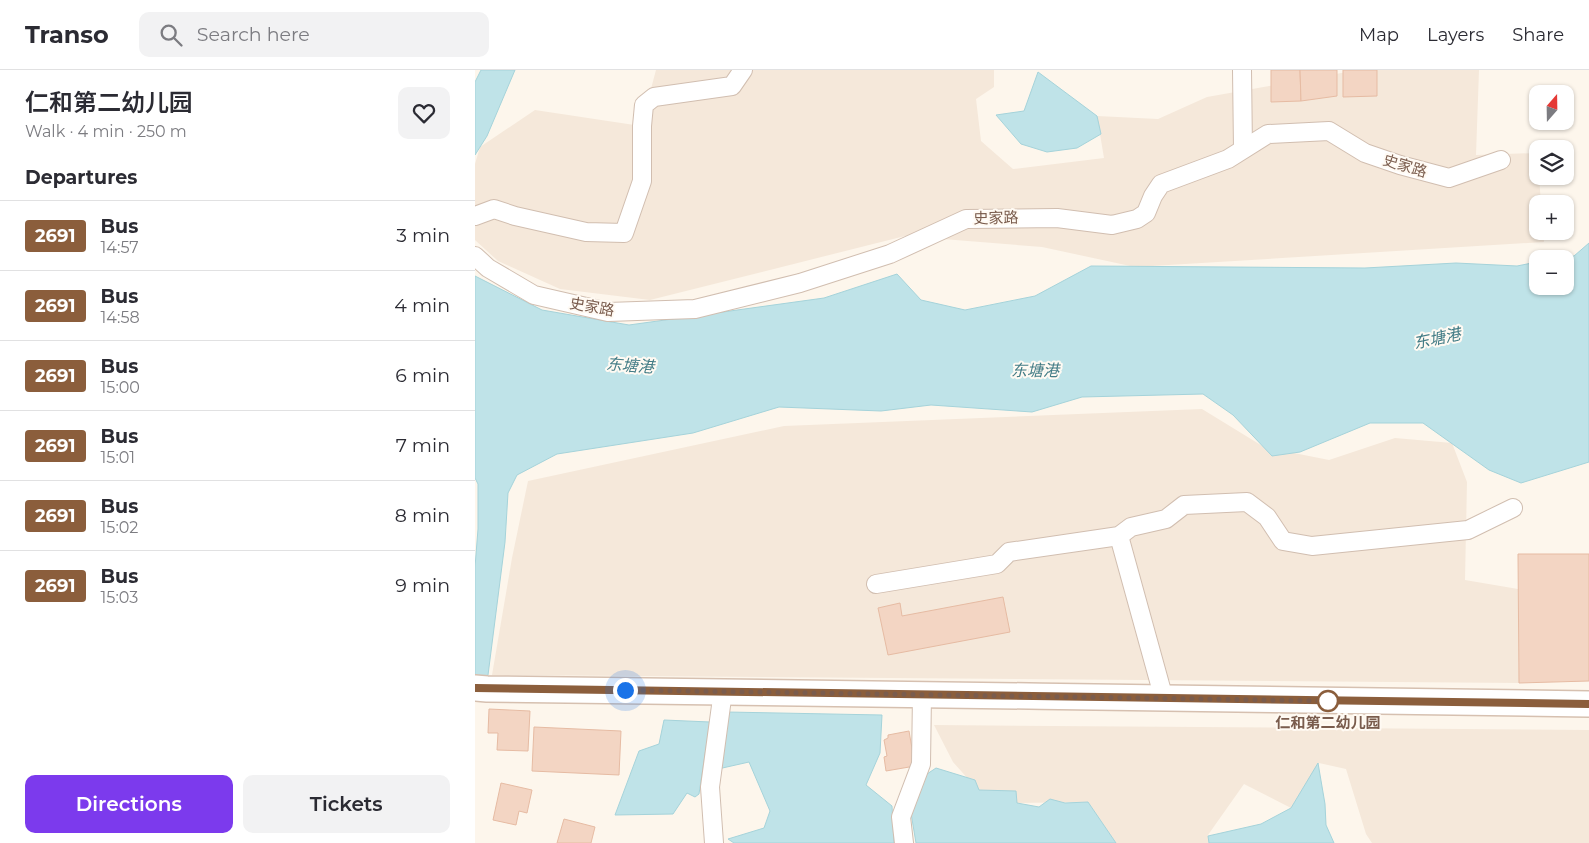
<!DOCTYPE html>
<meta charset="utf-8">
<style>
:root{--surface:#fff;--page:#f2f2f3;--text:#2b2b33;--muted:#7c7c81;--line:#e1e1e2;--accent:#7c3aed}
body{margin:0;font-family:Montserrat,"Noto Sans SC",sans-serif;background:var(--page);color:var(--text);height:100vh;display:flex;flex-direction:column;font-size:19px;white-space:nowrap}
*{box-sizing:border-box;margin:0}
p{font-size:16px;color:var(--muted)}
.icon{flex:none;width:28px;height:28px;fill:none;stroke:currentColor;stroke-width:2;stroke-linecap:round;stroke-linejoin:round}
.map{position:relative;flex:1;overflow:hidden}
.details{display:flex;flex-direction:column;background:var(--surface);width:475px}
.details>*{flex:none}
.badge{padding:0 10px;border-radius:4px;font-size:18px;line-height:32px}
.needle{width:32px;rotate:20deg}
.buttons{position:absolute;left:1054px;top:15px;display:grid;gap:10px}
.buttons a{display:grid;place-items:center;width:45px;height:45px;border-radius:10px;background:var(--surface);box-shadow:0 1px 4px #0004;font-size:25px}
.you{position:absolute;width:25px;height:25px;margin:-12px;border:4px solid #fff;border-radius:50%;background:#1a73e8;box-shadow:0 0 0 8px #1a73e833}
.map>.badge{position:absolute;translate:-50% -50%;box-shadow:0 0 0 2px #fff}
h2{padding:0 25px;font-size:19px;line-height:45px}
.round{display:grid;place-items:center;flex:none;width:52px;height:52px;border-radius:10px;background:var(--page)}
.overview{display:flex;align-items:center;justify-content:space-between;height:85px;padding:0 25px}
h1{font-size:24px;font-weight:600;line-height:38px}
.action{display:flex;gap:10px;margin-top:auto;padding:10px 25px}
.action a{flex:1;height:58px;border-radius:10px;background:var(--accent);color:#fff;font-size:20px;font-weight:600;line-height:58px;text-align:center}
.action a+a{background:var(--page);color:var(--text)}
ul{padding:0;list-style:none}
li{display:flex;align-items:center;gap:15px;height:70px;padding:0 25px;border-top:1px solid var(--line)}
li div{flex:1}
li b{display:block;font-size:19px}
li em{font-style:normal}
li .badge{min-width:55px;font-weight:700;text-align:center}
header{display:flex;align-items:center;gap:30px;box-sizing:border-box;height:70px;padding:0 25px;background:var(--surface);border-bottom:1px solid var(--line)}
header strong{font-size:24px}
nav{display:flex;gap:28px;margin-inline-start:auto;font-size:18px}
.search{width:350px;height:45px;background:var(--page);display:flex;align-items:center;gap:12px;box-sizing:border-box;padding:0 18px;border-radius:10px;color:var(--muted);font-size:19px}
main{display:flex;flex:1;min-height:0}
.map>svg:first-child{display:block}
.residential{fill:#f5e8da}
.water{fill:#bfe3e8;stroke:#a5d3da}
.building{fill:#f3d5c3;stroke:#e6bba3}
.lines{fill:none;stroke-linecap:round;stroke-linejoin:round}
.street-casing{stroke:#d1beb0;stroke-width:20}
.secondary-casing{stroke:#d6c0b0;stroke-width:28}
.street{stroke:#fff;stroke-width:18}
.secondary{stroke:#fff;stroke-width:25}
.line-casing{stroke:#fff;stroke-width:11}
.line{stroke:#8b5e3c;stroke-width:8}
.walk{stroke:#7a5c4d;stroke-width:5;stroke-dasharray:0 9}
.stop-dot{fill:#fff;stroke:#8b5e3c;stroke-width:2.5}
.labels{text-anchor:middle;stroke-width:4;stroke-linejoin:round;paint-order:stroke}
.street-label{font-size:15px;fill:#7a5c4d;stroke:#fffaf3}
.stop-label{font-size:15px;font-weight:bold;fill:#7a5c4d;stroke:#fffaf3}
.water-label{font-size:16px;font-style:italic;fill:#437c86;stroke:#fffaf3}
</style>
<header>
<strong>Transo</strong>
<div class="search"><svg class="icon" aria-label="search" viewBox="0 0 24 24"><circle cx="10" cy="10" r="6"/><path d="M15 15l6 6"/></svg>Search here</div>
<nav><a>Map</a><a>Layers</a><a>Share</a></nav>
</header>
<main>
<section class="details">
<div class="overview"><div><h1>仁和第二幼儿园</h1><p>Walk · 4 min · 250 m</p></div><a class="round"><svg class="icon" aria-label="heart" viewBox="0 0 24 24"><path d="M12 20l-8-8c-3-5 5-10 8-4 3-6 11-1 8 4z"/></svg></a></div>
<h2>Departures</h2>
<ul>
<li><span class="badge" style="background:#8b5e3c;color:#fff">2691</span><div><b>Bus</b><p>14:57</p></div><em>3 min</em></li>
<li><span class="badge" style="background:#8b5e3c;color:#fff">2691</span><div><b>Bus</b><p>14:58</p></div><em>4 min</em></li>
<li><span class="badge" style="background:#8b5e3c;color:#fff">2691</span><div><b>Bus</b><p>15:00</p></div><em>6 min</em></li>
<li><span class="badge" style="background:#8b5e3c;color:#fff">2691</span><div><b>Bus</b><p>15:01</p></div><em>7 min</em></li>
<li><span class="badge" style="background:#8b5e3c;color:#fff">2691</span><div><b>Bus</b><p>15:02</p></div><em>8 min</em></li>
<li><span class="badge" style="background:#8b5e3c;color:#fff">2691</span><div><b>Bus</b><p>15:03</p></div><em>9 min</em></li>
</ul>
<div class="action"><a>Directions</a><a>Tickets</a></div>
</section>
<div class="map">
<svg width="1114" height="773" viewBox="0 0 1114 773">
<rect width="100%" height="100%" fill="#fdf6ec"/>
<!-- residential -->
<g class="residential">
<polygon points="181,0 519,0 519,17 501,29 506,71 538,99 629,88 622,46 683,49 732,27 883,0 1004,0 1001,85 1062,83 1062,106 1064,106 1066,134 1062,134 1062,161 1068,161 1069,172 660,197 567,177 430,166 175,230 85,219 23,191 0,170 0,94 5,77 60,40 166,56"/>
<polygon points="727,339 789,377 854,390 920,368 977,373 992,412 990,510 1043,519 1044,613 17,605 37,488 53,411 309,356"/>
<polygon points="459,655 1114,660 1114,773 897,773 891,764 871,699 844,693 816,738 769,714 733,765 734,773 641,773 613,732 541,733 503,720 478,692"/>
</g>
<!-- water -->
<g class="water">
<polygon points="6,0 40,0 12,66 0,85 0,12"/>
<polygon points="563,2 622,46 626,64 602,78 572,82 546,74 521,45 549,41"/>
<polygon points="1114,173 1114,392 1046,413 1014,400 948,353 895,353 825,382 797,386 758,345 728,324 607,327 557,342 456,335 406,341 304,337 218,363 82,384 42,405 33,423 30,472 13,605 0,626 0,497 3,459 3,414 0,408 0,206 67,240 154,255 349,228 422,204 446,230 490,240 560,226 616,196 890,198 981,193 1042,196 1062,192 1062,216 1090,216 1090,189 1081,189 1099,186"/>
<polygon points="252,642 407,645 405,683 391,715 417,736 419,773 259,773 253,769 289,758 295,741 274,692 243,699"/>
<polygon points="189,650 235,652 224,724 220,727 212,723 198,744 140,745 164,681 184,674"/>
<polygon points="843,693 850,734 851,755 859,773 734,773 733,766 786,754 816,738"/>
<polygon points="461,698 500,710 504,720 541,721 542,733 564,737 575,729 590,733 613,732 641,773 441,773 435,737 443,710"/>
</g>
<!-- building -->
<g class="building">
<polygon points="796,0 825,0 826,31 796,32"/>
<polygon points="825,0 862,0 862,26 826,31"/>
<polygon points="868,0 902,0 902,26 868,27"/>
<polygon points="1043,484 1114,484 1114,611 1044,613"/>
<polygon points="528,527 535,562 413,585 403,538 425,533 427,546"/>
<polygon points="14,639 55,641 53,681 22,680 23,663 13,663"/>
<polygon points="59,657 146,661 144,705 57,701"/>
<polygon points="434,661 440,696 411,701 409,687 412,686 409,670 413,668 413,665"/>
<polygon points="26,713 57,720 52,743 44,741 41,755 18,750"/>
<polygon points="89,749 120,757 116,773 82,773"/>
</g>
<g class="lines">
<!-- street casing -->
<g class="street-casing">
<g id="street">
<polyline points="767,0 768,79"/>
<polyline points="0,146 19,139 40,146 111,162 149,163 167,111 167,56 169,35 179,27 257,16 268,0"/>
<polyline points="0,186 13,198 59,225 133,242 220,239 325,213 415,184 491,149 582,148 637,155 662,149 671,143 678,126 686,114 753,89 793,64 854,61 890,83 925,95 974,108 1026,90"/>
<polyline points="644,466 689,629"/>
<polyline points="401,514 522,494 534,482 644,466 656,457 691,449 709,435 772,432 792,447 808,471 837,476 993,460 1038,438"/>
<polyline points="239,773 235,717 248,621"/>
<polyline points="429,773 426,747 446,694 447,624"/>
</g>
</g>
<!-- secondary casing -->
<g class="secondary-casing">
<path id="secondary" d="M 0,618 L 12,619 C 379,622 747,630 1114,634"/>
</g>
<!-- street -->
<use href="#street" class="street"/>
<!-- secondary -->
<use href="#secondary" class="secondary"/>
</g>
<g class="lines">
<!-- line casing -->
<g class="line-casing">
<polyline id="line" points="0,618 1114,634"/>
</g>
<!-- line -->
<use href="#line" class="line"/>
<!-- walk -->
<polyline class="walk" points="150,620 853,631"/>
</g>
<!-- markers -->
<circle class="stop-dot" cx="853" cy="631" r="10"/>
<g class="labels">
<!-- street labels -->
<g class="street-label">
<text transform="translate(930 96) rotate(17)" y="5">史家路</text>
<text transform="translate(521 148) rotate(-1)" y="5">史家路</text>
<text transform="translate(117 237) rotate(10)" y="5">史家路</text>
</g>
<!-- stop labels -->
<g class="stop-label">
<text x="853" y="658">仁和第二幼儿园</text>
</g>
<!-- water labels -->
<g class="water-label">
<text transform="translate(962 268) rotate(-12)" y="6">东塘港</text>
<text transform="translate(155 295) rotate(4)" y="6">东塘港</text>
<text x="560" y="306">东塘港</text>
</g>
</g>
</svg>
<div class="buttons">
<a><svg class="needle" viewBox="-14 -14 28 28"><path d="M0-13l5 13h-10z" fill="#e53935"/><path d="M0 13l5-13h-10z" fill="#7c7c81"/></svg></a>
<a><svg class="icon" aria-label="layers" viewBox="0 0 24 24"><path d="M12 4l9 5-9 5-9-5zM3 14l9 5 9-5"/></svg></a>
<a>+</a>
<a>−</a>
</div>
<div class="you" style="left:150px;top:620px"></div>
</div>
</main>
